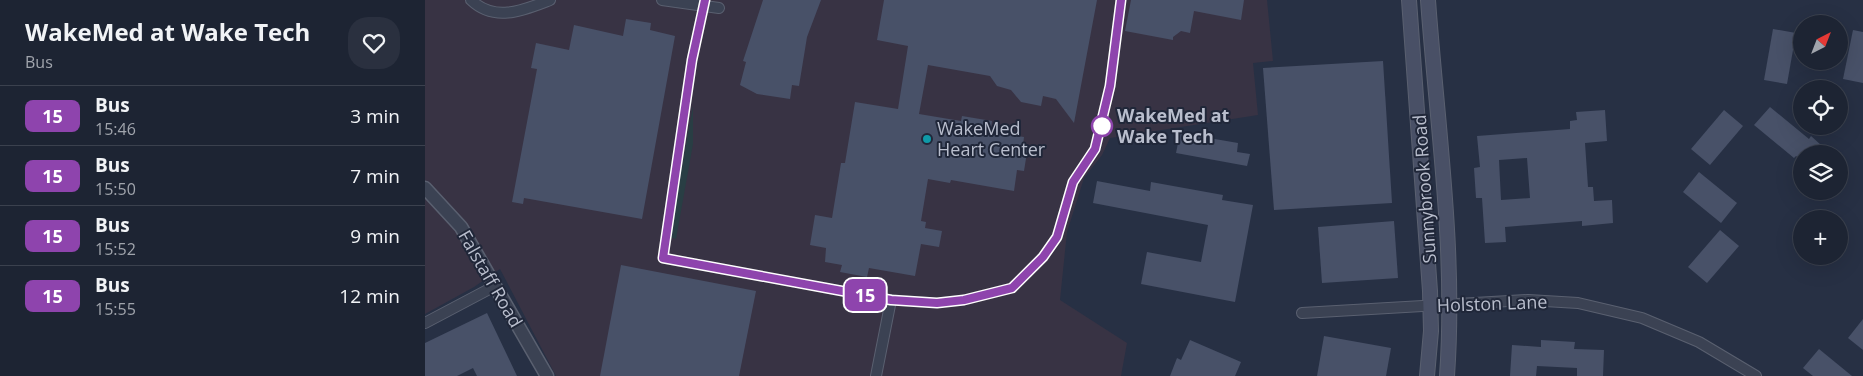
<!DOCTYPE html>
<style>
:root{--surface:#1d2433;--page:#2a303f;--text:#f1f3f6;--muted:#a0a4ac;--line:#3b414e}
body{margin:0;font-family:"Open Sans",sans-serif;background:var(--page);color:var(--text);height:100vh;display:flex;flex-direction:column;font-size:19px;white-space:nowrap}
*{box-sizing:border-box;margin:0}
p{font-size:16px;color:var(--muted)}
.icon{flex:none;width:28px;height:28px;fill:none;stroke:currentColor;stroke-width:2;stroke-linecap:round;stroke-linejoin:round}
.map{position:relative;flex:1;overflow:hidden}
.details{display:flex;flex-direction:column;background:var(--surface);width:425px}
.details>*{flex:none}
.badge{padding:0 10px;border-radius:8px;font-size:18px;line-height:32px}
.needle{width:32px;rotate:42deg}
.buttons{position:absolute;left:1368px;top:15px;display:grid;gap:10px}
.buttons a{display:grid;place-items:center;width:55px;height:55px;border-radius:50%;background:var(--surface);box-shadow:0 5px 20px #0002,0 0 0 1px var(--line);font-size:25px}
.map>.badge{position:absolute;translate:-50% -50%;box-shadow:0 0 0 2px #fff}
.round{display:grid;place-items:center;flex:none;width:52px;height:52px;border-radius:20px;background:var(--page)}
.headline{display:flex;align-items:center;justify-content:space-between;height:85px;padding:0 25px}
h1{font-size:24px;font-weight:700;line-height:38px}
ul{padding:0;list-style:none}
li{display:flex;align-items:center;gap:15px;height:60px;padding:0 25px;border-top:1px solid var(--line)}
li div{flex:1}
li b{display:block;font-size:19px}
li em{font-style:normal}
li .badge{min-width:55px;font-weight:700;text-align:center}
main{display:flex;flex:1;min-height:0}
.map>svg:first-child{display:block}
.medical{fill:#383344}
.green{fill:#293e44}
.building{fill:#485168;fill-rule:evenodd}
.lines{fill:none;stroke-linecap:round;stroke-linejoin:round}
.minor-casing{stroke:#5a6070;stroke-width:12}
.tertiary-casing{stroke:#5a6070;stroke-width:15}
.secondary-casing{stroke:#5a6070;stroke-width:16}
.minor{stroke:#3b4253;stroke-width:10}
.tertiary{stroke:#3b4253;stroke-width:12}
.secondary{stroke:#495066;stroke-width:14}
.line-casing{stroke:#fff;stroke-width:11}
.line{stroke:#8e44ad;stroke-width:8}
.stop-dot{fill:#fff;stroke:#8e44ad;stroke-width:2.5}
.culture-dot{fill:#0f9aa8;stroke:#202739;stroke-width:2}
.labels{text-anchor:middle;stroke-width:4;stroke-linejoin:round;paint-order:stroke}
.stop-label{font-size:18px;font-weight:bold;fill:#b9becd;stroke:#202739;text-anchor:start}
.poi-label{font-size:18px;fill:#b9becd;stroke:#202739;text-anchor:start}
.street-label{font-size:18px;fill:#b9becd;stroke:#202739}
</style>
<main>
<section class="details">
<div class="headline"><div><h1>WakeMed at Wake Tech</h1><p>Bus</p></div><a class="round"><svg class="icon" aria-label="heart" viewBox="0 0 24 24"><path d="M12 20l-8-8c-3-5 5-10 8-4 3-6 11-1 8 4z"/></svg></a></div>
<ul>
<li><span class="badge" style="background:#8e44ad;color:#fff">15</span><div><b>Bus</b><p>15:46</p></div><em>3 min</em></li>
<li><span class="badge" style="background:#8e44ad;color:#fff">15</span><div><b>Bus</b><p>15:50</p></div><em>7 min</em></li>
<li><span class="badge" style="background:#8e44ad;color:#fff">15</span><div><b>Bus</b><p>15:52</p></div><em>9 min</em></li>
<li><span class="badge" style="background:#8e44ad;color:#fff">15</span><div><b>Bus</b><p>15:55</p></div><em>12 min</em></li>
</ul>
</section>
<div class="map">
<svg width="1438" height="376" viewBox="0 0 1438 376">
<rect width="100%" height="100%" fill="#273044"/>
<!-- medical -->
<polygon class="medical" points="0,0 842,0 848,61 828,63 833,115 685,138 677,155 659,178 642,232 635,300 702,343 696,376 131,376 75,269 49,287 0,314"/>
<!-- green -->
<polygon class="green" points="268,106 268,144 251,239 244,237"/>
<!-- building -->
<g class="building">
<polygon points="338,0 396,0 382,37 374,86 367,85 365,99 332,94 315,85 321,62 318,61"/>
<polygon points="459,0 672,0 649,123 631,99 618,96 616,106 596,102 586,90 572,86 565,76 503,65 494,114 536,121 537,116 567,121 566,128 581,130 581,134 599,137 598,145 603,146 599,171 592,170 589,191 526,180 525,183 503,179 496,221 501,222 500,228 517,231 514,247 496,244 490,276 444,268 442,277 415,272 417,265 400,262 401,248 385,245 390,215 407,218 416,163 420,163 430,102 473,109 483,46 452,40"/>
<polygon points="706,0 819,0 816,20 769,11 765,33 756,31 748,37 748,40 700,31"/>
<polygon points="201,19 226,23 225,30 250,36 217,219 99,198 98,204 87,202 112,69 106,68 111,43 144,50 149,25 198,36"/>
<polygon points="1348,29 1371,33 1362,84 1339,80"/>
<polygon points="1428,30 1438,32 1438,83 1418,79"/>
<polygon points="958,61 967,203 849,210 838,68"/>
<polygon points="1345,107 1384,139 1386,136 1406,154 1376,154 1376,160 1371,156 1369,158 1329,125"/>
<path d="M 1180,110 L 1182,141 L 1160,143 L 1163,187 L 1168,187 L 1169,201 L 1187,200 L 1188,223 L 1157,226 L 1157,221 L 1080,227 L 1081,242 L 1060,243 L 1057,198 L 1051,198 L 1049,168 L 1055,167 L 1052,136 L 1145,129 L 1145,121 L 1152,120 L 1151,112 ZM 1102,158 L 1105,198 L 1076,200 L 1074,160 Z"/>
<polygon points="1299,110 1318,126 1285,165 1266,149"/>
<polygon points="755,133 813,143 812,152 825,154 822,166 751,153"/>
<polygon points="1274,172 1312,203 1296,223 1258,192"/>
<polygon points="672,181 725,191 726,182 798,195 797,200 828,205 810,302 716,284 722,252 776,262 783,225 668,203"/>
<polygon points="969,221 973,278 897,283 893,227"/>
<polygon points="1295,230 1314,246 1282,283 1263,267"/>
<polygon points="196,265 331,291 314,376 175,376"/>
<polygon points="62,313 92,376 52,376 48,368 32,376 0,376 0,343"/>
<polygon points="1438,319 1438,350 1423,338"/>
<polygon points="899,336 966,348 961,376 892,376"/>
<polygon points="765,340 816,362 810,376 745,376 752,358 756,360"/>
<polygon points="1116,340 1150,342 1149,349 1179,350 1178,376 1152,376 1152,368 1112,366 1111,376 1085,376 1087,345 1116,347"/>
<polygon points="1394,349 1427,376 1388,376 1378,368"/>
</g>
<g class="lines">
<!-- minor casing -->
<g class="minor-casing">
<g id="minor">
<path d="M 46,0 C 70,23 99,10 125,0"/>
<polyline points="237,0 294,8"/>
<polyline points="877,313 1103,300 1153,303 1217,318 1274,342 1331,376"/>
<polyline points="0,323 70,286"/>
<polyline points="451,376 466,300"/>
</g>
</g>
<!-- tertiary casing -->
<g class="tertiary-casing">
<polyline id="tertiary" points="0,188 36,227 122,376"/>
</g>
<!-- secondary casing -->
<g class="secondary-casing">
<g id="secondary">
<polyline points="984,0 1005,291 1006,331 1002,376"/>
<path d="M 1003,0 C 1012,125 1031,250 1022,376"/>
</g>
</g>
<!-- minor -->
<use href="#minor" class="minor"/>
<!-- tertiary -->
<use href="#tertiary" class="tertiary"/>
<!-- secondary -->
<use href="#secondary" class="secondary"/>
</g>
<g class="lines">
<!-- line casing -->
<g class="line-casing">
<polyline id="line" points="280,0 267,60 238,258 466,300 512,303 539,300 587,288 618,257 632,237 648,182 670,149 685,86 696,0"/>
</g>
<!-- line -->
<use href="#line" class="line"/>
</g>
<!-- markers -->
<circle class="stop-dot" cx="677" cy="126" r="10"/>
<circle class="culture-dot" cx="502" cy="139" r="5"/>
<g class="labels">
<!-- stop labels -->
<g class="stop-label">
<text x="692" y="122">WakeMed at<tspan x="692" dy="21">Wake Tech</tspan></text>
</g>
<!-- poi labels -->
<g class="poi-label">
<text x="512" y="135">WakeMed<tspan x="512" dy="21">Heart Center</tspan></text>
</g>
<!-- street labels -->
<g class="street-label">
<text transform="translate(1000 189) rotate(-94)" y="6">Sunnybrook Road</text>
<text transform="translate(65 279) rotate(60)" y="6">Falstaff Road</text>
<text transform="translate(1067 304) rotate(-2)" y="6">Holston Lane</text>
</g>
</g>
</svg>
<div class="buttons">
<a><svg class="needle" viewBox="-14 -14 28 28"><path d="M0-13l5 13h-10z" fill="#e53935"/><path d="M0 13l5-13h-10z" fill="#a0a4ac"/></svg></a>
<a><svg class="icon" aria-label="locate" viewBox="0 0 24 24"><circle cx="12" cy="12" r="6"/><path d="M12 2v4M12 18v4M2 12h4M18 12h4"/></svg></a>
<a><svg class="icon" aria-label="layers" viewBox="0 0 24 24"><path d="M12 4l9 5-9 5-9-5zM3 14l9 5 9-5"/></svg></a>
<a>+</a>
</div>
<b class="badge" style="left:440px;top:295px;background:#8e44ad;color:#fff">15</b>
</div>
</main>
